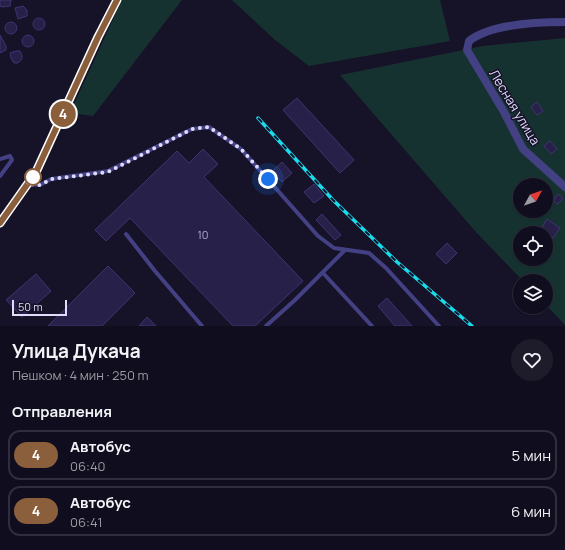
<!DOCTYPE html>
<html lang="ru">
<meta charset="utf-8">
<style>
:root{--surface:#100e1e;--page:#1e1c2b;--text:#f1f3f6;--muted:#9c9ca4;--line:#302e3c}
body{margin:0;font-family:Manrope,sans-serif;background:var(--page);color:var(--text);height:100vh;display:flex;flex-direction:column;font-size:15px;white-space:nowrap}
*{box-sizing:border-box;margin:0}
p{font-size:13px;color:var(--muted)}
.icon{flex:none;width:22px;height:22px;fill:none;stroke:currentColor;stroke-width:2;stroke-linecap:round;stroke-linejoin:round}
.map{position:relative;height:326px;overflow:hidden}
.panel{display:flex;flex-direction:column;background:var(--surface);flex:1}
.panel>*{flex:none}
.badge{padding:0 8px;border-radius:13px;font-size:14px;line-height:26px}
.needle{width:26px;rotate:50deg}
.fabs{position:absolute;left:513px;top:178px;display:grid;gap:8px}
.fabs a{display:grid;place-items:center;width:40px;height:40px;border-radius:50%;background:var(--surface);box-shadow:0 1px 3px #0004,0 0 0 1px var(--line);font-size:20px}
.scale{position:absolute;left:12px;bottom:10px;width:55px;box-sizing:border-box;padding-left:4px;border:2px solid #dfdcfc;border-top:0;font-size:11px;line-height:14px;white-space:nowrap;color:#dfdcfc;-webkit-text-stroke:3px #161228;paint-order:stroke}
.you{position:absolute;width:20px;height:20px;margin:-10px;border:3px solid #fff;border-radius:50%;background:#1a73e8;box-shadow:0 0 0 6px #1a73e833}
.map>.badge{position:absolute;translate:-50% -50%;box-shadow:0 0 0 2px #fff}
h2{padding:0 12px;font-size:15px;line-height:36px}
.round{display:grid;place-items:center;flex:none;width:42px;height:42px;border-radius:21px;background:var(--page)}
.headline{display:flex;align-items:center;justify-content:space-between;height:68px;padding:0 12px}
h1{font-size:19px;font-weight:700;line-height:30px}
ul{padding:0;list-style:none}
li{display:flex;align-items:center;gap:12px;height:50px;margin:0 8px 6px;padding:0 4px;border:2px solid var(--line);border-radius:12px}
li div{flex:1}
li b{display:block;font-size:15px}
li em{font-style:normal}
li .badge{min-width:44px;font-weight:700;text-align:center}
.map>svg:first-child{display:block}
.green{fill:#163230;fill-rule:evenodd}
.building{fill:#272048;stroke:#3f3472}
.lines{fill:none;stroke-linecap:round;stroke-linejoin:round}
.lane{stroke:#434183;stroke-width:4}
.street{stroke:#434183;stroke-width:8}
.rail-casing{stroke:#18dbec;stroke-width:3.5}
.rail{stroke:#161228;stroke-width:2;stroke-dasharray:6;stroke-linecap:butt}
.line-casing{stroke:#fff;stroke-width:9}
.line{stroke:#8b5e3c;stroke-width:6}
.walk{stroke:#dfdcfc;stroke-width:4;stroke-dasharray:0 7.2}
.stop-dot{fill:#fff;stroke:#8b5e3c;stroke-width:2}
.labels{text-anchor:middle;stroke-width:3;stroke-linejoin:round;paint-order:stroke}
.number-label{font-size:11px;fill:#b1adcf}
.street-label{font-size:13px;fill:#dfdcfc;stroke:#161228}
</style>
<div class="map">
<svg width="565" height="326" viewBox="0 0 565 326">
<rect width="100%" height="100%" fill="#161228"/>
<!-- green -->
<g class="green">
<polygon points="122,0 182,0 93,116 70,113"/>
<polygon points="232,0 440,0 450,41 309,66 275,40"/>
<path d="M 565,38 L 565,325 L 546,305 L 546,281 L 523,281 L 475,231 L 340,75 L 483,46 ZM 520,185 L 546,185 L 546,211 L 520,211 ZM 520,233 L 546,233 L 546,259 L 520,259 Z"/>
</g>
<!-- building -->
<g class="building">
<polygon points="0,0 11,0 10,6 2,7 0,6"/>
<polygon points="23,6 27,10 27,16 18,19 15,8"/>
<circle cx="39" cy="24" r="6"/>
<circle cx="11" cy="28" r="6"/>
<circle cx="28" cy="41" r="6"/>
<polygon points="0,35 6,46 6,50 0,53"/>
<polygon points="16,51 20,51 22,55 22,59 18,63 14,63 11,58 10,53"/>
<polygon points="297,98 354,160 340,173 283,110"/>
<polygon points="537,102 543,111 537,115 531,107"/>
<polygon points="550,141 557,149 551,154 544,146"/>
<polygon points="203,149 218,164 204,177 303,281 255,326 233,326 130,218 106,241 95,230 177,151 189,163"/>
<polygon points="282,162 292,173 282,182 272,171"/>
<polygon points="314,184 324,196 314,203 304,192"/>
<polygon points="558,194 563,198 558,204 553,201"/>
<polygon points="322,214 341,235 335,240 316,220"/>
<polygon points="547,219 560,228 553,238 541,229"/>
<polygon points="447,243 457,253 446,264 436,254"/>
<polygon points="108,266 135,293 102,326 48,326"/>
<polygon points="36,274 51,291 22,317 6,300"/>
<polygon points="387,298 412,326 395,326 378,306"/>
<polygon points="147,317 156,326 139,326"/>
</g>
<g class="lines">
<!-- lane -->
<g class="lane">
<polyline points="0,159 10,156 12,160 0,176"/>
<polyline points="28,184 40,185 51,179 108,171 192,129 209,127 241,149 318,236 334,248 369,253 386,268 439,326"/>
<polyline points="126,234 155,271 202,326"/>
<polyline points="323,273 372,326"/>
<polyline points="266,326 295,300 345,250"/>
</g>
<!-- street -->
<g class="street">
<path d="M 565,22 C 538,22 491,24 469,41 L 467,50 L 504,112 L 523,149 L 565,187"/>
<polyline points="0,223 36,172 98,37 117,0"/>
</g>
<!-- rail casing -->
<g class="rail-casing">
<polyline id="rail" points="258,118 333,200 397,262 472,326"/>
</g>
<!-- rail -->
<use href="#rail" class="rail"/>
</g>
<g class="lines">
<!-- line casing -->
<g class="line-casing">
<polyline id="line" points="0,223 36,172 98,37 117,0"/>
</g>
<!-- line -->
<use href="#line" class="line"/>
<!-- walk -->
<polyline class="walk" points="33,177 27,184 40,185 52,179 108,172 192,129 209,127 241,149 268,179"/>
</g>
<!-- markers -->
<circle class="stop-dot" cx="33" cy="177" r="8"/>
<g class="labels">
<!-- number labels -->
<g class="number-label">
<text x="203" y="239">10</text>
</g>
<!-- street labels -->
<g class="street-label">
<text transform="translate(515 107) rotate(59)" y="5">Лесная улица</text>
</g>
</g>
</svg>
<div class="fabs">
<a><svg class="needle" viewBox="-14 -14 28 28"><path d="M0-13l5 13h-10z" fill="#e53935"/><path d="M0 13l5-13h-10z" fill="#9c9ca4"/></svg></a>
<a><svg class="icon" aria-label="locate" viewBox="0 0 24 24"><circle cx="12" cy="12" r="6"/><path d="M12 2v4M12 18v4M2 12h4M18 12h4"/></svg></a>
<a><svg class="icon" aria-label="layers" viewBox="0 0 24 24"><path d="M12 4l9 5-9 5-9-5zM3 14l9 5 9-5"/></svg></a>
</div>
<div class="scale">50 m</div>
<div class="you" style="left:268px;top:179px"></div>
<b class="badge" style="left:63px;top:114px;background:#8b5e3c;color:#fff">4</b>
</div>
<section class="panel">
<div class="headline"><div><h1>Улица Дукача</h1><p>Пешком · 4 мин · 250 m</p></div><a class="round"><svg class="icon" aria-label="heart" viewBox="0 0 24 24"><path d="M12 20l-8-8c-3-5 5-10 8-4 3-6 11-1 8 4z"/></svg></a></div>
<h2>Отправления</h2>
<ul>
<li><span class="badge" style="background:#8b5e3c;color:#fff">4</span><div><b>Автобус</b><p>06:40</p></div><em>5 мин</em></li>
<li><span class="badge" style="background:#8b5e3c;color:#fff">4</span><div><b>Автобус</b><p>06:41</p></div><em>6 мин</em></li>
</ul>
</section>
